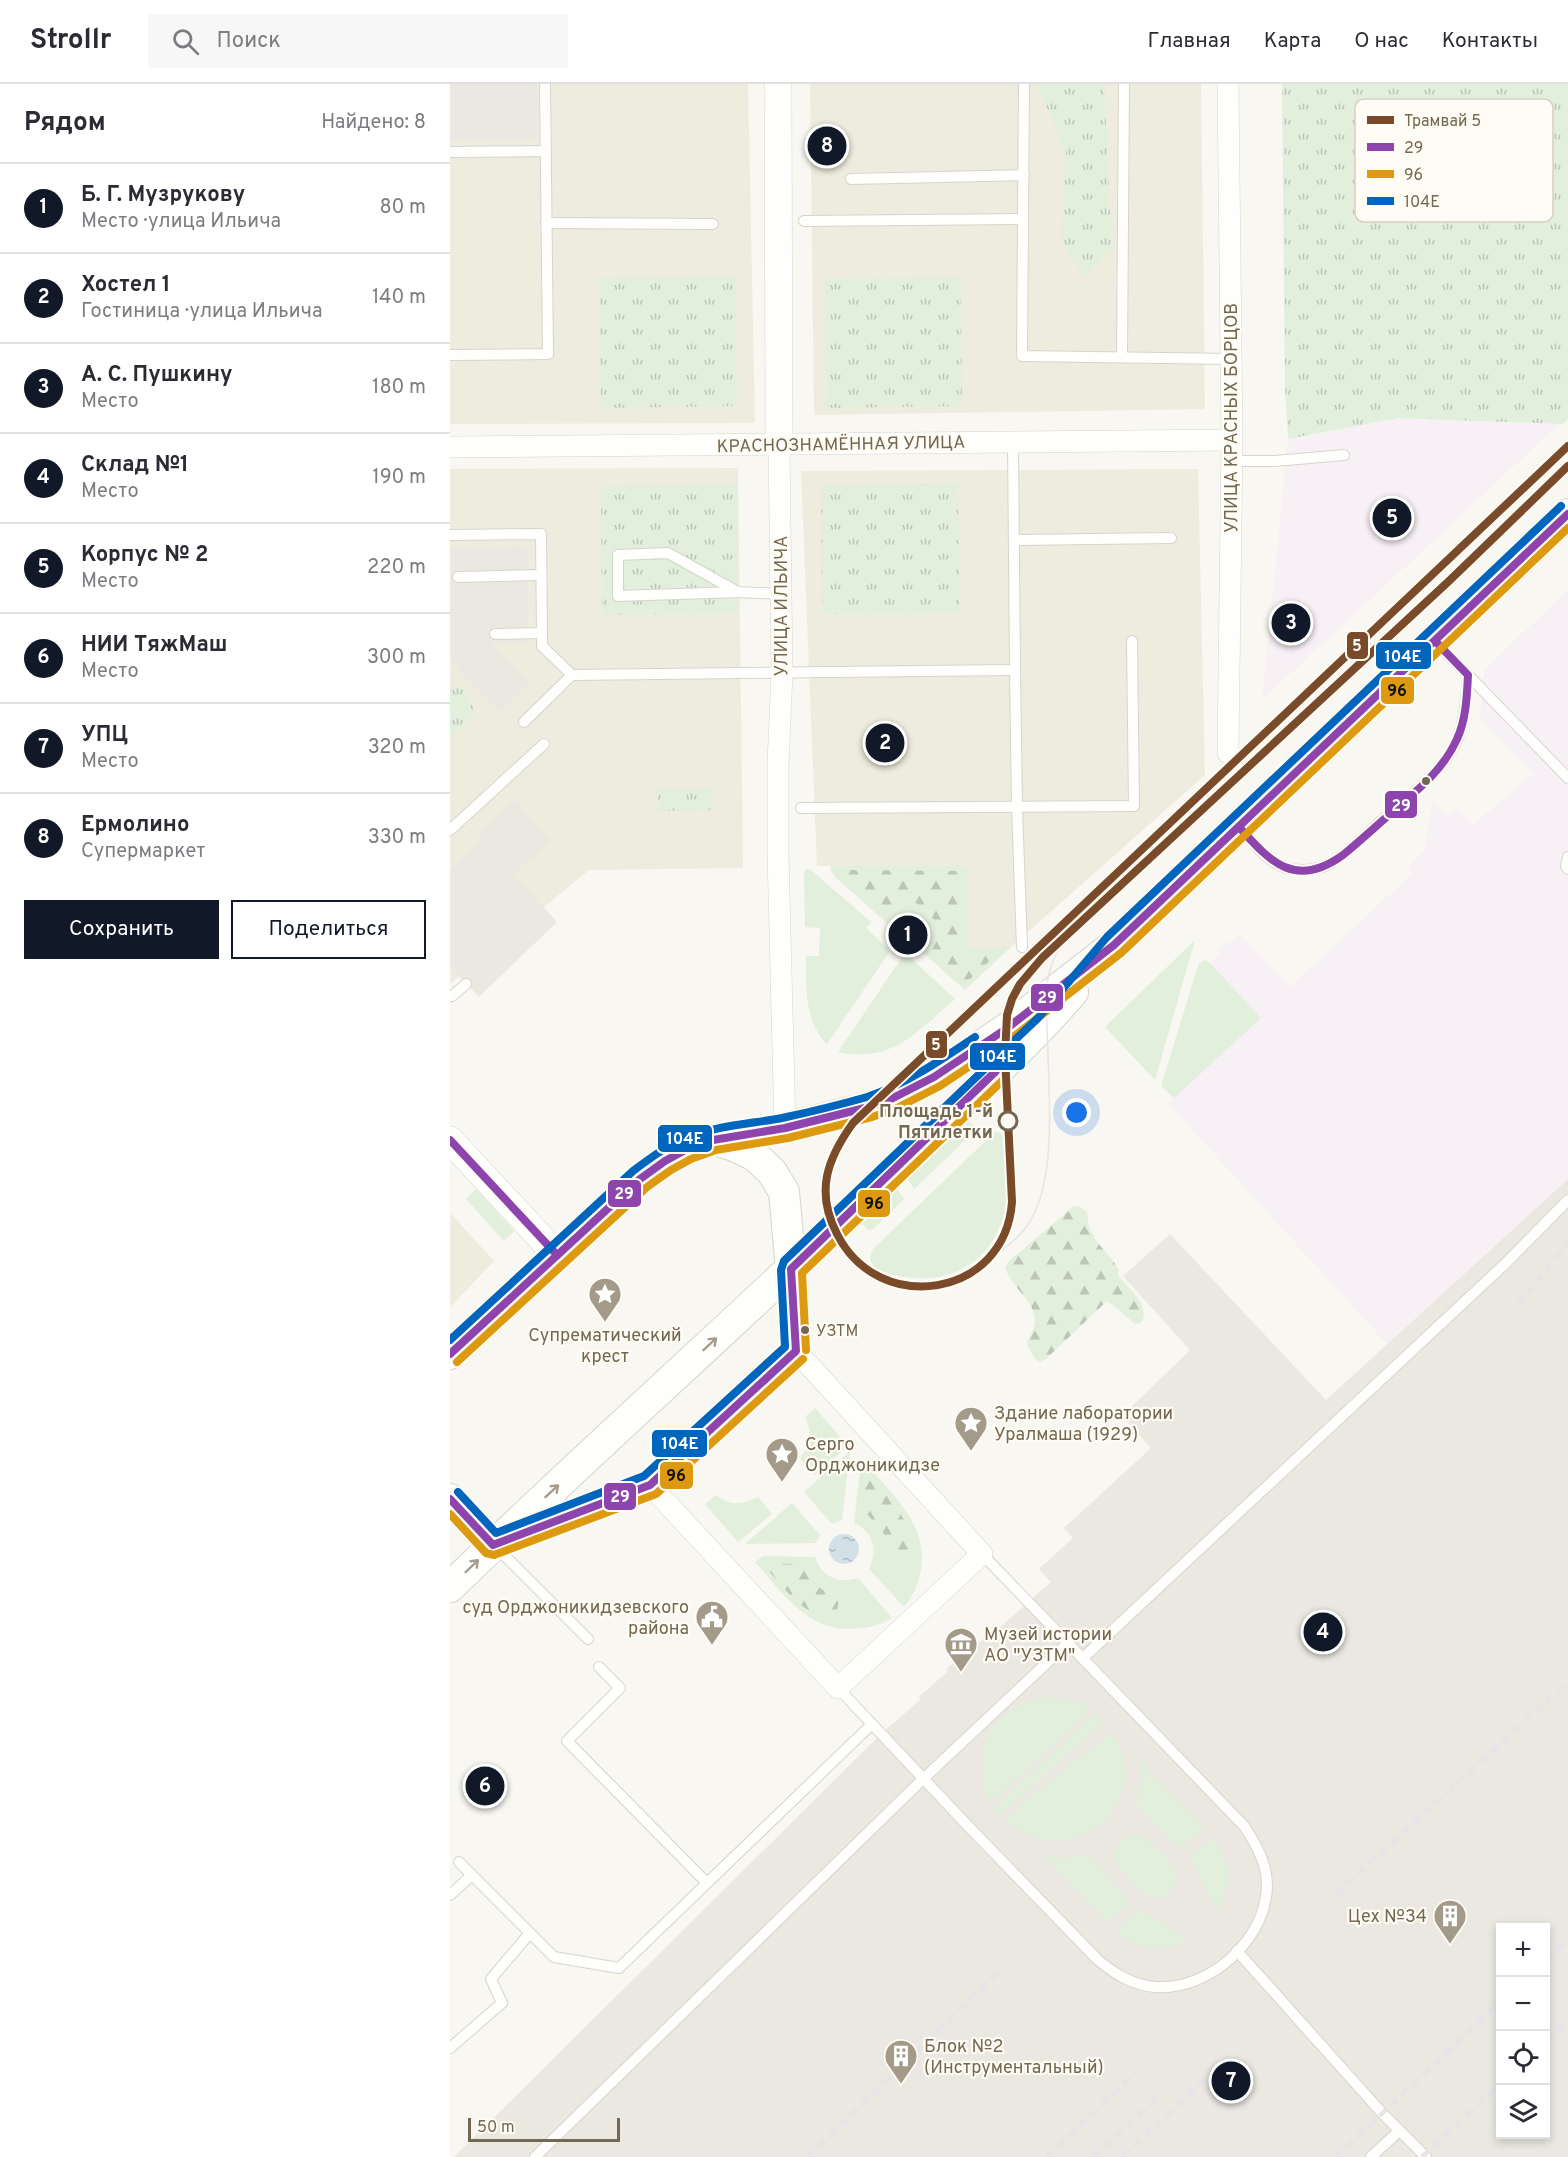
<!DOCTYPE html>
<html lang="ru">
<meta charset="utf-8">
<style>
body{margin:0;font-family:Overpass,sans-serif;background:#f7f7f7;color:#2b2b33}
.controls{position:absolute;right:18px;bottom:18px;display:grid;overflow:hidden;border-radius:0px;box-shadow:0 3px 9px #0003}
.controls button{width:54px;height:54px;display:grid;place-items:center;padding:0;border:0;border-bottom:2px solid #e1e1e2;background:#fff;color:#2b2b33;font:30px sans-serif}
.scale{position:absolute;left:18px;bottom:15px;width:152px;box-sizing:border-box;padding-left:6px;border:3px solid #756852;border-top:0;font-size:16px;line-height:21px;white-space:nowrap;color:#756852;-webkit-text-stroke:4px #fefcf4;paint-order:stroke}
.you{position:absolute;left:627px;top:1029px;width:21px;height:21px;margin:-15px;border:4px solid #fff;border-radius:50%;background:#1a73e8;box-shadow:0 0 0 9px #1a73e833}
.badge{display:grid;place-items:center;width:39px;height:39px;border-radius:50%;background:#111827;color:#fff;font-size:20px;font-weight:700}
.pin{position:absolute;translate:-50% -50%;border:3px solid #fff;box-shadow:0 2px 6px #0006}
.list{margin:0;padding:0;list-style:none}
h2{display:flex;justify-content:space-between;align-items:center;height:78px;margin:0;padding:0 24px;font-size:26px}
h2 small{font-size:20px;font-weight:400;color:#7c7c81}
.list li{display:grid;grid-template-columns:39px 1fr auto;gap:18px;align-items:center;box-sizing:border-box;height:90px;padding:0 24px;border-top:2px solid #e1e1e2}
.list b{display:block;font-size:22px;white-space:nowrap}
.list p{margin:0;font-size:20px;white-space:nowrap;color:#7c7c81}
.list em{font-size:20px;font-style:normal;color:#7c7c81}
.actions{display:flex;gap:12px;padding:18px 24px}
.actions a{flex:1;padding:14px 0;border:2px solid #111827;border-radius:0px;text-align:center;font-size:21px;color:#111827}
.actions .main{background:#111827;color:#fff}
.icon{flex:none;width:33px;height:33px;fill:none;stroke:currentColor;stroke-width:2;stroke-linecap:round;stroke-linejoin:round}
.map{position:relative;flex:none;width:1118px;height:2073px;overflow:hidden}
header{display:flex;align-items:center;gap:36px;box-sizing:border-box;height:84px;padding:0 30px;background:#fff;border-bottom:2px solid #e1e1e2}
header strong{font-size:28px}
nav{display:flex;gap:33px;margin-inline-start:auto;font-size:21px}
.search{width:420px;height:54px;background:#f7f7f7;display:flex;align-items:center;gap:15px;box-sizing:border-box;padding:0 21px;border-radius:0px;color:#7c7c81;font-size:22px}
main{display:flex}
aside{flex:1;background:#fff}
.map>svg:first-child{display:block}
</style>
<header>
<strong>Strollr</strong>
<div class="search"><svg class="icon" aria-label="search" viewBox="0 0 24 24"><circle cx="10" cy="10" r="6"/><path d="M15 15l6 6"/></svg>Поиск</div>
<nav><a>Главная</a><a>Карта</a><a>О нас</a><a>Контакты</a></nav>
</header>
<main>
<aside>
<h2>Рядом<small>Найдено: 8</small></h2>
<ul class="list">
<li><span class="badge">1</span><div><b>Б. Г. Музрукову</b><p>Место · улица Ильича</p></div><em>80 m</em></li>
<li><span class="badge">2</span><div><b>Хостел 1</b><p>Гостиница · улица Ильича</p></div><em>140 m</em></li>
<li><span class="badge">3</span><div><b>А. С. Пушкину</b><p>Место</p></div><em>180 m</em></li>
<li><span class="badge">4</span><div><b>Склад №1</b><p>Место</p></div><em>190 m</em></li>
<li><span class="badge">5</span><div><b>Корпус № 2</b><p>Место</p></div><em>220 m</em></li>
<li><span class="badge">6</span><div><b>НИИ ТяжМаш</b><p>Место</p></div><em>300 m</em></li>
<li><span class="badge">7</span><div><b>УПЦ</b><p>Место</p></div><em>320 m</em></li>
<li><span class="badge">8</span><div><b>Ермолино</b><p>Супермаркет</p></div><em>330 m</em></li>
</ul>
<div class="actions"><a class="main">Сохранить</a><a>Поделиться</a></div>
</aside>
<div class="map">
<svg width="1118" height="2073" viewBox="0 0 1118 2073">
<defs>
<pattern id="forest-firs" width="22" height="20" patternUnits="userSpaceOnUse" patternTransform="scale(1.5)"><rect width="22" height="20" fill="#e2efdd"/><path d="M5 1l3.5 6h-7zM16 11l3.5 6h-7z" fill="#bcc5b6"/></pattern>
<pattern id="park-tufts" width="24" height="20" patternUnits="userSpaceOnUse" patternTransform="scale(1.5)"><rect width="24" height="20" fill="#e2efdd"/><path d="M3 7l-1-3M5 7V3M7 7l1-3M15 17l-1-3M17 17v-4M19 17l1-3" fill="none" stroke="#bcc5b6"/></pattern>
<pattern id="water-ripples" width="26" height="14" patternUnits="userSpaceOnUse" patternTransform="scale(1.5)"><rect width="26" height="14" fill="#d4e0e7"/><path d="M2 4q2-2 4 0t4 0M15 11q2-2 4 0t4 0" fill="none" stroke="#b1b9be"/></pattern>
</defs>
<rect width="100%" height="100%" fill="#f8f7f1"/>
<g fill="#eeecde">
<path d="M0 0H298L305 339 0 340Z"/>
<path d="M360 0H751L755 325 364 331Z"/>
<path d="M288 384 293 784 139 786 0 900V385Z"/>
<path d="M748 385 755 691 561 863H518V782H367L351 387Z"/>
<path d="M0 1129 44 1177 0 1223Z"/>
</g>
<g fill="#eae8e1" fill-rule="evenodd">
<path d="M0 0H87L88 55 0 57Z"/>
<path d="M77 462 78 558H40L80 598 50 628 0 577V463Z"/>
<path d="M65 716 100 757 63 790 107 838 29 913 0 883V786L32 756 27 749Z"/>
<path d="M1118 1095V2073H4L431 1650 470 1616 469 1613 498 1587 496 1585 537 1552 539 1553 601 1498 589 1485 623 1454 614 1444 701 1364 672 1332 740 1266 673 1192 720 1150 876 1316ZM1050 1844H1096V2050H1050Z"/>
</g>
<g fill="#f7f0f5">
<path d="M841 324 1109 340 812 616Z"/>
<path d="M1118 506V1095L937 1260 718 1019 811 934 760 879 770 869 768 865 778 856 781 859 790 850 840 903 963 789 958 782 974 767 983 717 998 733 1008 724 1023 741 1083 690 1030 634 1034 586Z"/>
</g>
<g fill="#e2efdd">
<path d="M381 782H518V863H561L515 906 462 859 471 849 458 837 447 848 386 794 381 787Z"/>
<path d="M356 785 361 786 421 838 416 844 440 867 377 960C354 937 356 902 356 872H369L370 844 355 843 354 790Z"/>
<path d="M745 856 705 996 655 943Z"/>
<path d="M455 869 505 915C468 947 442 980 388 968Z"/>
<path d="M755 876 760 879 811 934 724 1014 711 1002 749 879Z"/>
<path d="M517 1035 527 1045 464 1105 457 1094Z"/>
<path d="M545 1048H550C560 1059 557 1083 557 1097 560 1164 511 1207 444 1191 437 1189 424 1186 421 1178 419 1173 421 1169 423 1165Z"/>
<path d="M26 1105 64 1147 54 1157 16 1115Z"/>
<path d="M447 1105 454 1115 423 1145 419 1146 413 1141V1137Z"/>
<path d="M365 1324 398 1362 365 1391 350 1375C359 1361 363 1348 355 1333Z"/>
<path d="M400 1367 392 1436 382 1440 354 1408Z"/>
<path d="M416 1380C443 1411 478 1441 471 1485 468 1500 464 1511 454 1523L419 1485C428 1466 424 1448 404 1439L410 1387Z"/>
<path d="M266 1411C280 1423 293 1420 308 1413L322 1430 288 1458 255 1420Z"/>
<path d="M342 1419 370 1451 366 1459 295 1460Z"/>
<path d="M313 1472 365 1473C371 1493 389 1500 408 1494L442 1534C429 1542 417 1544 402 1545 357 1547 332 1508 305 1478Z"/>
<path d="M600 1613 629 1619 642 1626 540 1719C516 1666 543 1620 600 1613Z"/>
<path d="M645 1630 653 1638 550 1732 544 1724Z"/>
<path d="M662 1649C709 1720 620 1793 555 1736L593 1702Z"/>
<path d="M690 1677 754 1745 730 1764 686 1720 691 1697Z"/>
<path d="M682 1752C702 1752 738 1786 721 1806 708 1822 692 1809 682 1798 667 1783 652 1762 682 1752Z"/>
<path d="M764 1754C781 1780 783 1798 767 1826L740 1774Z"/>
<path d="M637 1770 679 1817 658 1839 593 1772C608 1775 622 1774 637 1770Z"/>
<path d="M688 1825 738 1855C710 1871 692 1867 667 1848Z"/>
</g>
<g fill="url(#forest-firs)">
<path d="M391 786 507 787 511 789 513 864 516 868H549L520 895 515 897 484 871 482 866 488 854 489 842 475 825 460 815 443 819 437 825 426 826 393 797 388 788Z"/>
<path d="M628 1122C641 1129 636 1131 639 1142 644 1159 661 1171 669 1186L668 1191C678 1204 702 1222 691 1239L685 1240 662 1220 656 1218 597 1274 590 1278 585 1275 577 1260C579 1252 585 1245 585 1237 585 1216 560 1203 555 1183L558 1178 623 1123Z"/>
<path d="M417 1388C431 1406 475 1448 457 1470L444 1471 440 1466 433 1448 415 1428 413 1422Z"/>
<path d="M312 1479 345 1480 351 1483 368 1503 385 1513 389 1517 386 1530C362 1545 327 1495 312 1479Z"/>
</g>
<g fill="url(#park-tufts)">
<path d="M587 0H654L662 165 633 193 611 156 616 68Z"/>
<path d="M832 0H1118V335L1113 340 947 334 838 355 835 304Z"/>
<path d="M286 192 287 322 151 324 149 194Z"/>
<path d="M511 193 512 322 376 324 375 195Z"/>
<path d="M287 400 288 529 152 531 151 402Z"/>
<path d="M508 400 509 529 372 530 371 401Z"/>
<path d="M12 601 26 630 0 654V606Z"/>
<path d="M208 705H262V726L208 727Z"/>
</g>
<circle fill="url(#water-ripples)" cx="394" cy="1465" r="15"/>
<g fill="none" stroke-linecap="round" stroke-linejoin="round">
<g stroke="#d7d4cd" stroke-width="12">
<g id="service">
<path d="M574 0 572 272 781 275"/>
<path d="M0 68 96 67"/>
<path d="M401 95 574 91"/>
<path d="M354 137 573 135"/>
<path d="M96 139 263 140"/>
<path d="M0 271 98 270 95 0"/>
<path d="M672 273 674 0"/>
<path d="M782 377H825L894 371"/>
<path d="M0 451 91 450 92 549 45 550"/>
<path d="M564 456 721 454"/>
<path d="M8 493 91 491"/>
<path d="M288 508 168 512V471L218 469 288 508 331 510"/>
<path d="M565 586 567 723 572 863"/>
<path d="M122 591 565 586 563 358"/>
<path d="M1018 591 1118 694"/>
<path d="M74 638 122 591 92 562V549"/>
<path d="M351 724 684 722 682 557"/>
<path d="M789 743C804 759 819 781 841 785 855 787 869 786 881 779 899 768 915 752 930 738 956 714 994 688 1008 654 1015 635 1017 611 1018 591L986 559"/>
<path d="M0 746 94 660"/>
<path d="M1118 773 1116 782 1118 785"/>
<path d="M2 912 16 900"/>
<path d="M45 1462 138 1555"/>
<path d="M633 1574 1056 1179 1118 1116"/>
<path d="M149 1583 170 1604 117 1657 257 1799"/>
<path d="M388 1604 519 1743 648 1876C665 1890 682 1901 705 1903 760 1907 816 1855 817 1802 817 1779 806 1760 794 1742L532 1470"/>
<path d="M9 1778 104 1873 169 1884 422 1640"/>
<path d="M0 1811 22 1791"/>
<path d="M787 1867 932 2029 976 2073"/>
<path d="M0 1964 52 1919 41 1895 80 1849"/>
<path d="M85 2073 473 1695 618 1559"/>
<path d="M921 2073 949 2047"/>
</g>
</g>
<g stroke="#d7d4cd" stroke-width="22">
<g id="minor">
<path d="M778 0 782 356 778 669"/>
<path d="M329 361 332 588 328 681V770L335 1044"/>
<path d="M0 363 782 356"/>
<path d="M200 1401 388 1604 532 1470 346 1267 341 1185"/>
<path d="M55 1457 200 1401 346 1267"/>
</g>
</g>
<g stroke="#d7d4cd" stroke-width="28">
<g id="tertiary">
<path d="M328 0 329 361"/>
<path d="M0 1056 107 1171"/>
</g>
</g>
<g stroke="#d7d4cd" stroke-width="32">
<g id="secondary">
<path d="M264 1056 284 1062 305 1072 322 1088 334 1108 341 1185"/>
<path d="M0 1270 190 1095 215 1077 237 1065 263 1056 335 1044 419 1023 441 1015 484 993 556 945 664 861 1118 430"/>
<path d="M0 1415 43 1461"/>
<path d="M0 1503C154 1354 316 1212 469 1062 521 1011 576 963 623 908"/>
</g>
</g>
<use href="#service" stroke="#fefefd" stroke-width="10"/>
<use href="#minor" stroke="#fefefd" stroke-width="21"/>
<use href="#tertiary" stroke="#fefefd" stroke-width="27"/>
<use href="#secondary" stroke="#fefefd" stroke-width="30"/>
<path stroke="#e7e4e7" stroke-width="1.5" d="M532 1182C548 1169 568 1156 579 1139 614 1086 593 964 597 900 600 878 609 862 623 845"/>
<g stroke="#e7e4e7" stroke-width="4.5" stroke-dasharray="9 6" stroke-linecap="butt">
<path d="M1068 1221 1118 1159"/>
<path d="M886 1810 1118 1598"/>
<path d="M1096 1876 1118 1855"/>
<path d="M1096 1958 1118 1936"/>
<path d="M358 2073 549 1887"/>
<path d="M597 2073 685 1989"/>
<path d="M644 2073 708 2013"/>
<path d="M672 2073 767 1984"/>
<path d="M886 2073 1050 1918"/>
<path d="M972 2073 1050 2000"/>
</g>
<g stroke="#fefcf4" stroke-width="12">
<g id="bus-1">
<path d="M789 743C821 779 846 805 893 771 909 758 924 744 939 731 964 709 993 687 1007 655 1016 636 1017 612 1018 591L985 557"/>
<path d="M0 1056 107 1171"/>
<path d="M0 1270 190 1095 215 1077 237 1065 263 1056 335 1044 419 1023 441 1015 484 993 556 945 664 861 1118 430"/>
<path d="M0 1415 43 1461 200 1401 346 1267 341 1185 546 987"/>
</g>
</g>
<g stroke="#fefcf4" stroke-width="12">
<g id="bus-2">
<path d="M356 1266 352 1189 552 997"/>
<path d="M7 1278 197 1103 221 1086 241 1075 266 1066 338 1054 422 1033 445 1025 490 1002 562 954 671 869 1118 444"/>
<path d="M0 1430 36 1469 44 1471 206 1410 353 1275"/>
</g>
</g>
<g stroke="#fefcf4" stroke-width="12">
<g id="bus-3">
<path d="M0 1256 183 1087C199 1075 215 1063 233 1055 264 1042 299 1040 332 1034 360 1028 389 1021 417 1013 456 1000 491 976 525 953"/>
<path d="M8 1408 46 1449 194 1392 335 1263 331 1186 334 1177 588 934 657 853 1111 422"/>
</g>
</g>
<use href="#bus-1" stroke="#8e44ad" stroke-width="8"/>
<use href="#bus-2" stroke="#dd9a10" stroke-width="8"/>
<use href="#bus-3" stroke="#0065bd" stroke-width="8"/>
<g stroke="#fefcf4" stroke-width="12">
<path id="tram-1" d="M1118 362 403 1039C377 1075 365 1108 387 1150 429 1233 555 1214 562 1118L555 972 557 931 562 915 570 900 592 874 999 497 1118 382"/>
</g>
<use href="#tram-1" stroke="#7a4b2a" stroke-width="8"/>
</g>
<defs><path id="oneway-shaft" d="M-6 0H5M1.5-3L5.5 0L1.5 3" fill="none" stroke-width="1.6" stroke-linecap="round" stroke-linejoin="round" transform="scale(1.5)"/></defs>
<g stroke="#a59c8e">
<use href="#oneway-shaft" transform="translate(260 1260) rotate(-43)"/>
<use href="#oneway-shaft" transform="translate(102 1407) rotate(-43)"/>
<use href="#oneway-shaft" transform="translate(22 1482) rotate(-44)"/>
</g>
<defs>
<g id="sight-pin" transform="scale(1.725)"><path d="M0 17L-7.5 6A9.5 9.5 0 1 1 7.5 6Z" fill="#a39a8a" stroke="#fefcf4"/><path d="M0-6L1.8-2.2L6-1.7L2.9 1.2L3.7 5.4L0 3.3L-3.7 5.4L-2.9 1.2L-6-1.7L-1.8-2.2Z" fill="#fff"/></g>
<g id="civic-pin" transform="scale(1.725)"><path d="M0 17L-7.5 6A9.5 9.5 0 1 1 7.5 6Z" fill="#a39a8a" stroke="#fefcf4"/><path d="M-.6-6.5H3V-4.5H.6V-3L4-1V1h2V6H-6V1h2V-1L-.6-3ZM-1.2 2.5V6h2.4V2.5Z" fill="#fff"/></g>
<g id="museum-pin" transform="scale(1.725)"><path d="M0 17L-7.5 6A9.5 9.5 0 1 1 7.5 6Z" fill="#a39a8a" stroke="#fefcf4"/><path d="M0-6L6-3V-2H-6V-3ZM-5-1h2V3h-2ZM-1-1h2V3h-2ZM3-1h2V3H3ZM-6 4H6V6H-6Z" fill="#fff"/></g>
<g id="building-pin" transform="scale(1.725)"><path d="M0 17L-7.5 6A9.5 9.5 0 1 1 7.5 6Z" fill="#a39a8a" stroke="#fefcf4"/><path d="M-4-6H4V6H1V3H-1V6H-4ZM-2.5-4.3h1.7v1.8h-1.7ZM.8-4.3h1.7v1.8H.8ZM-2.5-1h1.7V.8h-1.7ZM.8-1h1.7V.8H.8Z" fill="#fff"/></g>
</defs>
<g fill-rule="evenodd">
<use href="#sight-pin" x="155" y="1210"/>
<use href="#sight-pin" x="521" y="1339"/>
<use href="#sight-pin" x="332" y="1370"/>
<use href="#civic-pin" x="262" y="1533"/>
<use href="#museum-pin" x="511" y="1560"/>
<use href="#building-pin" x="1000" y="1832"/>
<use href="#building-pin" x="451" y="1972"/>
</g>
<g fill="#756852" stroke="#fefcf4" stroke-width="2">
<circle cx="976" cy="697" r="5"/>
<circle cx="355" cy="1246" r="5"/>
</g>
<circle fill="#fefcf4" stroke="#756852" stroke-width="3" cx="558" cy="1037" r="9"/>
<g text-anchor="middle" stroke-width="4.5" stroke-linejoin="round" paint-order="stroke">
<g font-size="16" fill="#756852" stroke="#fefcf4" text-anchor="start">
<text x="366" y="1252">УЗТМ</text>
</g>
<g font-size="18" fill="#756852" stroke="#fefcf4">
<text transform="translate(781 334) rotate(-90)" y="6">УЛИЦА КРАСНЫХ БОРЦОВ</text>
<text transform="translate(391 360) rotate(-1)" y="6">КРАСНОЗНАМЁННАЯ УЛИЦА</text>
<text transform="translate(331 522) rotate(-90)" y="6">УЛИЦА ИЛЬИЧА</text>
</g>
<g font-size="18" font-weight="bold" fill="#756852" stroke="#fefcf4" text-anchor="end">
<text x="543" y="1033">Площадь 1-й<tspan x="543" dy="21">Пятилетки</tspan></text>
</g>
<g font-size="18" fill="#756852" stroke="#fefcf4" text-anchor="start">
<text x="155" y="1257" text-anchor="middle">Супрематический<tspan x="155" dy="21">крест</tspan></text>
<text x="544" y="1335">Здание лаборатории<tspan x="544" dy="21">Уралмаша (1929)</tspan></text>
<text x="355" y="1366">Серго<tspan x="355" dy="21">Орджоникидзе</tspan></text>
<text x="239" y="1529" text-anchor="end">суд Орджоникидзевского<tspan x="239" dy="21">района</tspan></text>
<text x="534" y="1556">Музей истории<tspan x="534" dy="21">АО "УЗТМ"</tspan></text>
<text x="977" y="1838" text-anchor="end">Цех №34</text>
<text x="474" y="1968">Блок №2<tspan x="474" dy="21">(Инструментальный)</tspan></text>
</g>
</g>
<rect x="905" y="15" width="198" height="123" rx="9" fill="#fefcf4" stroke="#d5d0c3" stroke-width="1.5"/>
<rect x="917" y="32" width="27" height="8" fill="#7a4b2a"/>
<rect x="917" y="59" width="27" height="8" fill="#8e44ad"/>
<rect x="917" y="86" width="27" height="8" fill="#dd9a10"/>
<rect x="917" y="113" width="27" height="8" fill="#0065bd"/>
<g font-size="16" fill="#756852">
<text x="954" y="42">Трамвай 5</text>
<text x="954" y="69">29</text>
<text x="954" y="96">96</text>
<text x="954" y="123">104Е</text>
</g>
<g stroke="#fefcf4" stroke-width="2">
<rect x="896" y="547" width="23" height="29" rx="6" fill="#7a4b2a"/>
<rect x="925" y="557" width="57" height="29" rx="6" fill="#0065bd"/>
<rect x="930" y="592" width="35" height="29" rx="6" fill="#dd9a10"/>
<rect x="934" y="706" width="34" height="29" rx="6" fill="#8e44ad"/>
<rect x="580" y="899" width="34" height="29" rx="6" fill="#8e44ad"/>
<rect x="475" y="946" width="23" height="29" rx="6" fill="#7a4b2a"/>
<rect x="519" y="958" width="57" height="29" rx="6" fill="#0065bd"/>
<rect x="207" y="1040" width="56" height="29" rx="6" fill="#0065bd"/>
<rect x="157" y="1095" width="35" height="29" rx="6" fill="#8e44ad"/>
<rect x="407" y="1105" width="34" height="29" rx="6" fill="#dd9a10"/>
<rect x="201" y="1345" width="57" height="29" rx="6" fill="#0065bd"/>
<rect x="209" y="1377" width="35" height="29" rx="6" fill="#dd9a10"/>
<rect x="153" y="1398" width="34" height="29" rx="6" fill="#8e44ad"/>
</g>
<g font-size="16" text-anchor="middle" font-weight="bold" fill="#fff">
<text x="907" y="567">5</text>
<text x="953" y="578">104Е</text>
<text x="951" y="727">29</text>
<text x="597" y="919">29</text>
<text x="486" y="966">5</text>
<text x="548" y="978">104Е</text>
<text x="235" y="1060">104Е</text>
<text x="174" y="1115">29</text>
<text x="230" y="1365">104Е</text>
<text x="170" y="1418">29</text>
</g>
<g font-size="16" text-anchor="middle" font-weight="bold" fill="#111">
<text x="947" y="612">96</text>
<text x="424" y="1125">96</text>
<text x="226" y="1397">96</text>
</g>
</svg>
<div class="controls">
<button>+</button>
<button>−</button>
<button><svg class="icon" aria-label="locate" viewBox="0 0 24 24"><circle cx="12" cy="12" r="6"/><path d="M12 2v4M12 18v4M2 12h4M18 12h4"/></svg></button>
<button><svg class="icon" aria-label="layers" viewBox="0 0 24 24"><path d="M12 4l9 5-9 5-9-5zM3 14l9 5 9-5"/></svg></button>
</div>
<div class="scale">50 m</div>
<div class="you"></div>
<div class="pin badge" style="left:458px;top:851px">1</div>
<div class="pin badge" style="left:435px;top:659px">2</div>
<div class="pin badge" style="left:841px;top:539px">3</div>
<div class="pin badge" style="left:873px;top:1548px">4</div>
<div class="pin badge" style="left:942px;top:434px">5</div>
<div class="pin badge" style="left:35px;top:1702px">6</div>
<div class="pin badge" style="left:781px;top:1997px">7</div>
<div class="pin badge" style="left:377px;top:62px">8</div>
</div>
</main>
